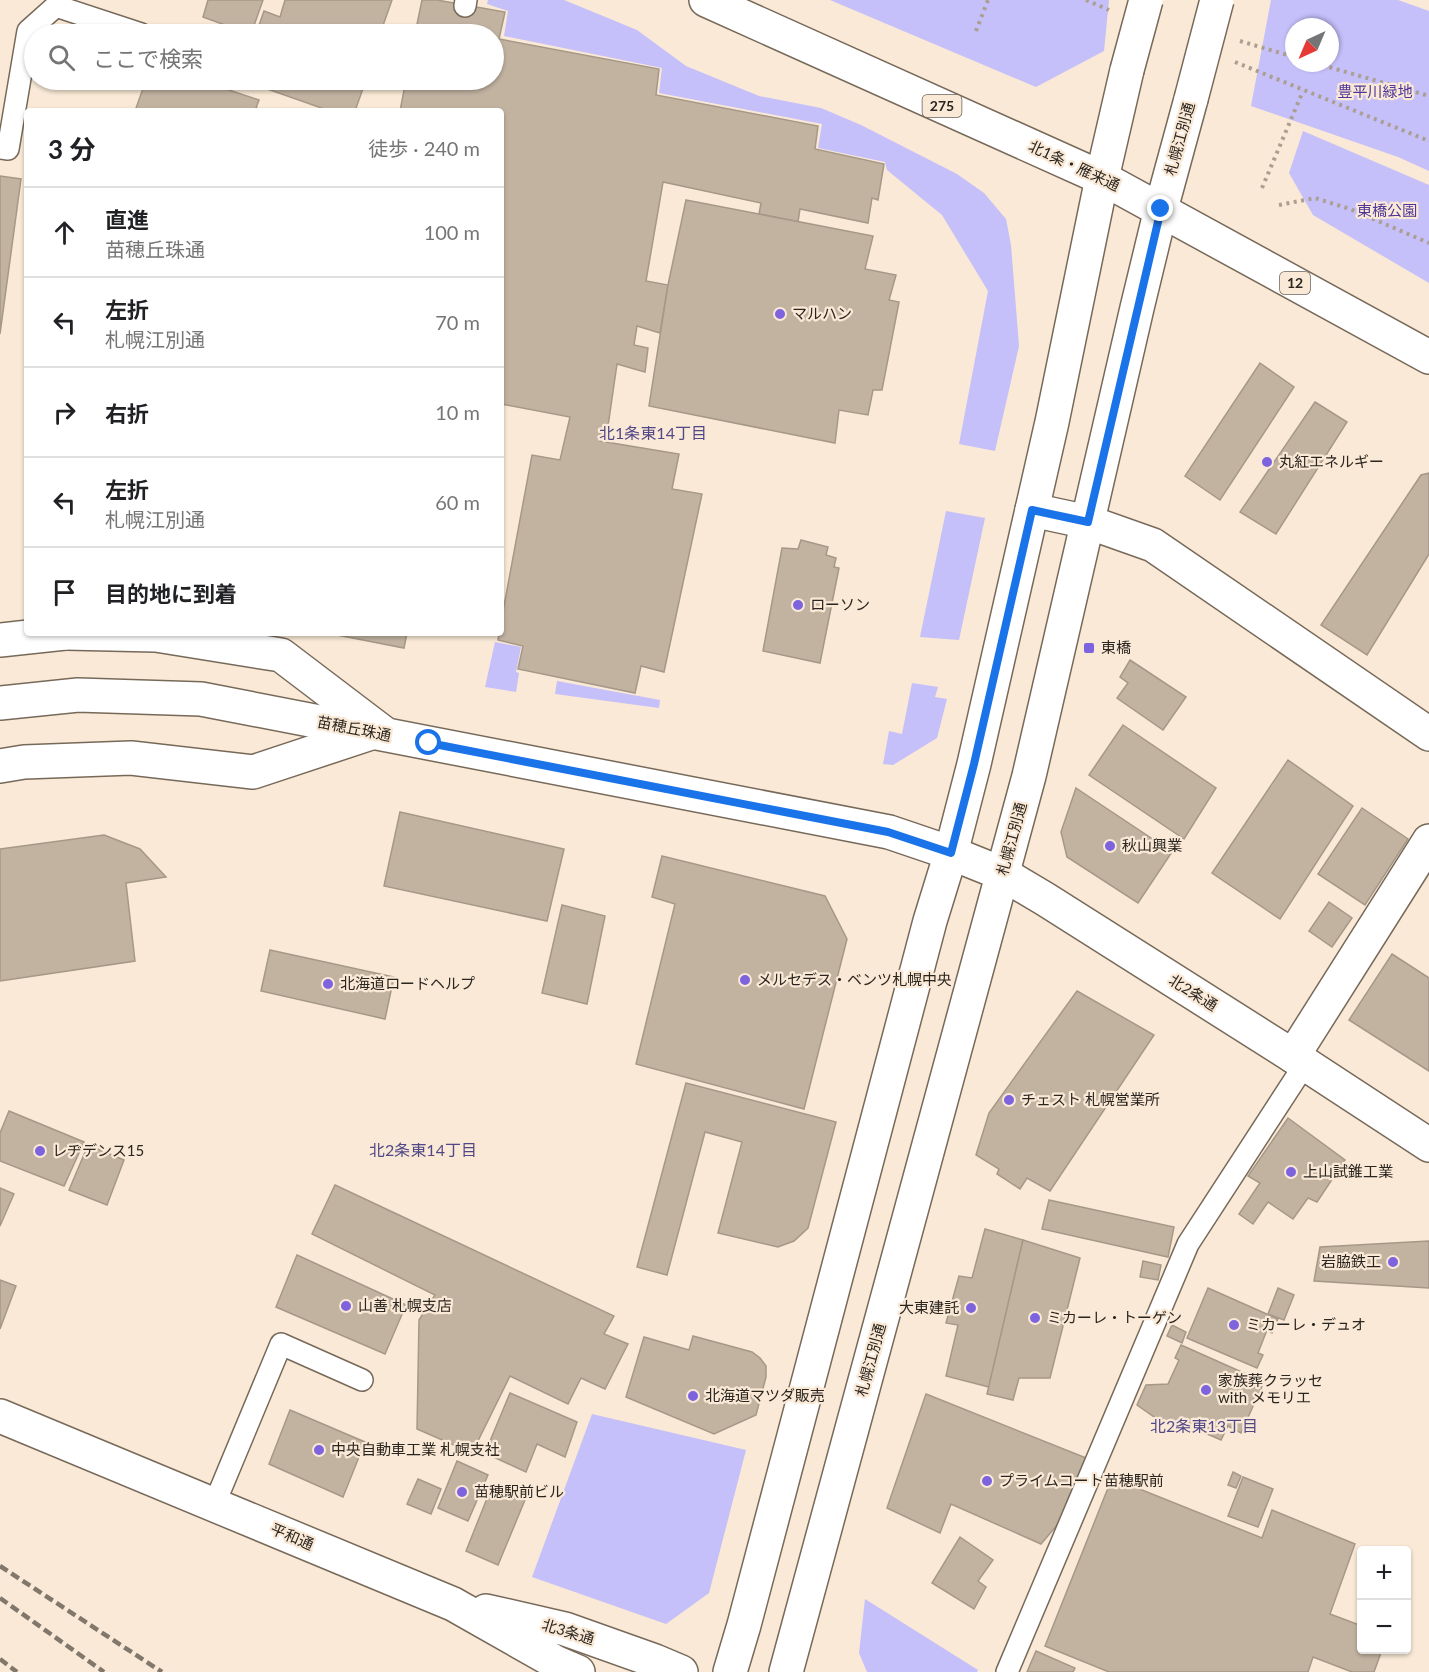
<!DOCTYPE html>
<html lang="ja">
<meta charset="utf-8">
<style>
body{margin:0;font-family:Lato,"Noto Sans JP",sans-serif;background:#f6f6f6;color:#202124}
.controls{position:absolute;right:18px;bottom:18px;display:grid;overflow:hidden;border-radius:6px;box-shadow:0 2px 4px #0004}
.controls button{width:54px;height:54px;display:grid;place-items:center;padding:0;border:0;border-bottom:2px solid #e0e0e0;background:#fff;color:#202124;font:30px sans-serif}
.compass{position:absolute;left:1285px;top:18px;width:54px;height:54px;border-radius:50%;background:#fff;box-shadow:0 2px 4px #0004;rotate:224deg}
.stop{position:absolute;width:18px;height:18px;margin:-14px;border:4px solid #1a73e8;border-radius:50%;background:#fff}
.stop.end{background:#1a73e8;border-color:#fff;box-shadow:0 2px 6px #0008}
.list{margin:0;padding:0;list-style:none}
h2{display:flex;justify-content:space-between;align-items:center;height:78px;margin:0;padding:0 24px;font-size:26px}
h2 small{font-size:20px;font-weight:400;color:#757577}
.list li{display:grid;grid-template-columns:39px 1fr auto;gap:18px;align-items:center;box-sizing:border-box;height:90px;padding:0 24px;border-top:2px solid #e0e0e0}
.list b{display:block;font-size:22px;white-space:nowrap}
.list p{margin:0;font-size:20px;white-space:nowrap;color:#757577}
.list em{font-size:20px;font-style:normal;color:#757577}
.icon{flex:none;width:33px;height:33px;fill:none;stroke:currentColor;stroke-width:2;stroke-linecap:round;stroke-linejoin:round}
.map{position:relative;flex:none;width:1429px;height:1672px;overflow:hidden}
.search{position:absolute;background:#fff;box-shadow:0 2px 4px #0004;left:24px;top:24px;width:480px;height:66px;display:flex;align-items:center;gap:15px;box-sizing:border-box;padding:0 21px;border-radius:33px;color:#757577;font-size:22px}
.panel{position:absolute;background:#fff;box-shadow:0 2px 4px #0004;left:24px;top:108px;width:480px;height:528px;border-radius:6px}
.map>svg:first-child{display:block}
</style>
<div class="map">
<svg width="1429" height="1672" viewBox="0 0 1429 1672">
<rect width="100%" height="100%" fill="#f9e9d6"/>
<g fill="#c5bffa" fill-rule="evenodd">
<path d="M488 0H564L637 30 686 66 759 96 821 108 861 125 957 174 984 193 1006 219 1011 245 1019 346 995 451 959 444 988 291 942 215 887 170 885 162 818 148 822 124 659 93 662 68 504 36 508 11 487 4Z"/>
<path d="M830 0H1109L1104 51 1036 87Z"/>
<path d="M1271 0H1398L1429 11V171L1398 157 1251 106ZM1294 27H1330V63H1294Z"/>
<path d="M1303 131 1429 185V283L1313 215 1289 173Z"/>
<path d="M946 511 985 518 959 640 920 637Z"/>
<path d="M495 642 521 647 516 672 519 673 516 692 485 687Z"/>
<path d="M557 681 660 700 659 708 555 694Z"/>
<path d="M912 683 938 687 935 697 947 699 937 738 893 765 883 764 889 731 902 734Z"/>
<path d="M592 1414 746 1450 709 1593 666 1624 532 1577Z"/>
<path d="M865 1599 978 1670 977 1672H867L859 1653Z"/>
</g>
<g fill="#c2b3a1" stroke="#a69887" stroke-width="1.5">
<path d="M208 0H263L251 34 234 33 236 29 203 17Z"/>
<path d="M285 0H392L380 34H256L264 11 280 17Z"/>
<path d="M422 0H437L505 12 499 39 659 69 656 95 818 126 815 149 884 164 878 200 872 198 868 223 800 209 798 222 759 214 761 203 663 182 646 281 668 285 660 333 637 326 634 345 648 348 645 372 617 364 607 433H600V441L679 454 672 489 702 494 664 672 641 666 635 693 518 669 523 646 498 640 499 633H501V622L532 455 560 460 570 417 501 404V111H400L406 80H494V34H415Z"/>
<path d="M146 80H199L259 100 256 108 266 111H135Z"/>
<path d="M258 80H366L355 111H330L256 85Z"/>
<path d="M0 176 21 179 0 334Z"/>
<path d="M686 200 873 236 865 269 896 275 889 300 899 302 882 390H873L868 415 839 410 835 443 649 406 668 285Z"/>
<path d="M1260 363 1294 387 1220 500 1185 476Z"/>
<path d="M1315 402 1347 422 1276 534 1240 512Z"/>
<path d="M1429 473V554L1367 655 1321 625 1421 475Z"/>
<path d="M801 540 828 547 826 555 836 558 834 567 839 568 820 663 763 651 782 548 798 549Z"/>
<path d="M327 633H407L404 648Z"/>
<path d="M1130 660 1186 697 1163 730 1117 698 1128 683 1120 677Z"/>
<path d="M1123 725 1216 788 1184 839 1089 775Z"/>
<path d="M1288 760 1353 806 1280 919 1212 873Z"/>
<path d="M1076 788 1172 852 1138 903 1067 857 1061 832Z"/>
<path d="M1362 808 1408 839 1365 905 1318 874Z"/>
<path d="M400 812 564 849 547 921 384 886Z"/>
<path d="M104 835 140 849 166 877 126 883 135 961 0 981V849Z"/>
<path d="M662 856 825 896 847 939 804 1109 636 1064 675 904 652 897Z"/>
<path d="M1329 902 1352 918 1332 947 1309 931Z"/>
<path d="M562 905 605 916 587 1004 542 993Z"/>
<path d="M270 950 394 977 385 1019 261 991Z"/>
<path d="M1392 954 1429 978V1071L1349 1020Z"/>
<path d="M1077 991 1154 1035 1050 1191 1027 1178 1020 1189 997 1174 999 1169 976 1155 989 1113Z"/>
<path d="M686 1083 836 1122 808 1228 794 1241 778 1247 718 1233 742 1142 705 1132 667 1275 637 1267Z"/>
<path d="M9 1111 84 1142 64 1186 0 1161V1133Z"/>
<path d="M1288 1118 1345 1160 1317 1202 1308 1198 1293 1219 1268 1202 1253 1224 1239 1214 1260 1183 1248 1176Z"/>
<path d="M88 1145 124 1160 107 1205 69 1190Z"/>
<path d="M335 1185 614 1316 604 1334 628 1344 605 1389 581 1378 568 1404 510 1376 472 1453 417 1429 419 1320 435 1295 312 1234Z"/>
<path d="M0 1188 14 1194 0 1226Z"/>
<path d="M1049 1200 1174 1227 1168 1257 1042 1229Z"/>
<path d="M985 1229 1023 1240 989 1387 946 1376 958 1325 946 1323 959 1276 972 1278Z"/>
<path d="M1023 1240 1080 1258 1050 1378H1019L1013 1400 987 1394Z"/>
<path d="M1429 1241V1288L1314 1281 1320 1247Z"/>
<path d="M297 1255 406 1305 385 1354 276 1307Z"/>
<path d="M1143 1261 1161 1265 1158 1280 1140 1277Z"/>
<path d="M0 1280 16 1286 0 1329Z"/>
<path d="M1208 1288 1278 1319 1272 1333 1267 1330 1258 1353 1263 1355 1257 1368 1187 1338Z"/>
<path d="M1278 1288 1294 1295 1284 1320 1268 1314Z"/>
<path d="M1172 1325 1186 1332 1182 1343 1167 1336Z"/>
<path d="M693 1336 752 1352 760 1358 766 1366V1377L756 1415 714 1434 626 1397 644 1337 689 1350Z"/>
<path d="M1181 1345 1264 1382 1241 1433 1228 1426 1221 1440 1182 1423 1179 1430 1160 1421 1137 1405 1146 1385 1168 1384 1179 1360 1175 1358Z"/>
<path d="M510 1393 577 1422 565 1457 537 1444 526 1472 485 1453Z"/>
<path d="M926 1394 1086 1458 1063 1518 1041 1544 951 1504 940 1533 887 1508Z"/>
<path d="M290 1410 365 1442 343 1497 269 1464Z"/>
<path d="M457 1461 488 1475 468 1521 438 1508Z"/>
<path d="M1233 1472 1241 1476 1236 1488 1228 1485Z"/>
<path d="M1243 1477 1273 1489 1258 1527 1228 1516Z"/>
<path d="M1112 1478 1262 1538 1272 1510 1355 1544 1330 1614 1362 1626V1650H1382L1374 1672H1352L1313 1657 1308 1672H1109L1045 1646Z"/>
<path d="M418 1479 441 1489 431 1514 407 1504Z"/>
<path d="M492 1486 525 1500 498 1565 466 1551Z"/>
<path d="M960 1537 993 1560 978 1581 986 1587 974 1609 932 1583Z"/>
<path d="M1036 1651 1075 1668 1073 1672H1027Z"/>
</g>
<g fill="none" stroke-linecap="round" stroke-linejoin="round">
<g stroke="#776959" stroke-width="24">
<g id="service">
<path d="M465 6 466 0"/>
<path d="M0 148 8 149 28 31 56 6 141 34"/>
<path d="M214 1505 281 1344 362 1380"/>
<path d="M1007 1672 1188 1244 1305 1064"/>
</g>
</g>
<g stroke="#776959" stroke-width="36">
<g id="minor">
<path d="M1032 510 1088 522 1153 545 1429 734"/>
<path d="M66 633 156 635 281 655 385 734"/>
<path d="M0 640 65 633"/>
<path d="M0 766 24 762 131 758 253 772 374 732"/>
<path d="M1293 1056 1429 841"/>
</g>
</g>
<g stroke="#776959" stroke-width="36">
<g id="tertiary">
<path d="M0 703 78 695 201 699 889 832 951 853 1003 874 1045 899 1293 1056 1429 1145"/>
<path d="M0 1416 453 1604 557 1663 578 1672"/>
<path d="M486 1611 565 1629 655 1661 681 1672"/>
<path d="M730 1672 744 1625 930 921 951 853 974 764 1052 422 1102 178"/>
<path d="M786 1672 1029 776 1137 308 1161 209"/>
</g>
</g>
<g stroke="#776959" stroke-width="36">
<g id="trunk">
<path d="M706 0 1102 178 1429 357"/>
<path d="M1102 178 1127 70"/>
<path d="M1161 209 1191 99"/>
</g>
</g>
<g stroke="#ab9f91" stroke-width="4" stroke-dasharray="3 4.5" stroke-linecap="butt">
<path d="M1086 0 1109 10"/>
<path d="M976 31 988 0"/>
<path d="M1240 41 1294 57"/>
<path d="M1235 62 1429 141"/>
<path d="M1315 63 1429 96"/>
<path d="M1262 188 1303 91"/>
<path d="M1279 205 1315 198 1350 209 1429 243"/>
</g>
<use href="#service" stroke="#fff" stroke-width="21"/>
<use href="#minor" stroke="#fff" stroke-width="33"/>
<use href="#tertiary" stroke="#fff" stroke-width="33"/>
<use href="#trunk" stroke="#fff" stroke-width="33"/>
<g stroke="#81776b" stroke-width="4.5" stroke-dasharray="9 4.5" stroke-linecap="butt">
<path d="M0 1566 162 1672"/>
<path d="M0 1598 104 1672"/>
<path d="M0 1659 17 1672"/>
</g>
<g stroke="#776959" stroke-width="36" stroke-linecap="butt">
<g id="trunk-bridge">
<path d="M1127 70 1146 0"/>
<path d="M1191 99 1217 0"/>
</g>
</g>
<use href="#trunk-bridge" stroke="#fff" stroke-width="33"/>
</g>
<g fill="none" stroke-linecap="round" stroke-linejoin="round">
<path stroke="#1a73e8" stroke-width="8" d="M429 743 888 832 951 853 974 764 1032 510 1088 522 1161 209"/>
</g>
<g fill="#7d63de" stroke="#f9e9d6" stroke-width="2">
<circle cx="780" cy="314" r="6"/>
<circle cx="1267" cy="462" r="6"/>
<circle cx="798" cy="605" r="6"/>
<rect x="1083" y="642" width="12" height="12" rx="3"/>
<circle cx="1110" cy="846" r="6"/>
<circle cx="745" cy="980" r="6"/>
<circle cx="328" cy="984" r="6"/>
<circle cx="1009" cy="1100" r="6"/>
<circle cx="40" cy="1151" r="6"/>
<circle cx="1291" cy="1172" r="6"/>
<circle cx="1393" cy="1262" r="6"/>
<circle cx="346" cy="1306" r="6"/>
<circle cx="971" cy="1308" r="6"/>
<circle cx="1035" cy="1318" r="6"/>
<circle cx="1234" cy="1325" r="6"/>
<circle cx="1206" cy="1390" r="6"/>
<circle cx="693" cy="1396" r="6"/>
<circle cx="319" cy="1450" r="6"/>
<circle cx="987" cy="1481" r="6"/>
<circle cx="462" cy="1492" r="6"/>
</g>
<g text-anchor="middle" stroke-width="4.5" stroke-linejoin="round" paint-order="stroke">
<g fill="#f9e9d6" stroke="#696056" stroke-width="1.5">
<rect x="922.5" y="95" width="39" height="22" rx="4.5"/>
<rect x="1280" y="272" width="30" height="22" rx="4.5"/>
</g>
<g font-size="14" font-weight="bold" fill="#2b251f">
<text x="942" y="111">275</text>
<text x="1295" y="288">12</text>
</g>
<g font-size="15" fill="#4e3798" stroke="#f9e9d6">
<text x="1375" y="97">豊平川緑地</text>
<text x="1387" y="216">東橋公園</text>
</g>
<g font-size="15" fill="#2b251f" stroke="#f9e9d6">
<text transform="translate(1180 139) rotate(-75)" y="5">札幌江別通</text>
<text transform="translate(1074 166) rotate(25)" y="5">北1条・雁来通</text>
<text transform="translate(354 729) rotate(11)" y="5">苗穂丘珠通</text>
<text transform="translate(1012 839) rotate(-75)" y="5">札幌江別通</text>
<text transform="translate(1193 993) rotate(32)" y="5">北2条通</text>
<text transform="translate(871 1360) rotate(-75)" y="5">札幌江別通</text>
<text transform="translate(292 1537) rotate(23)" y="5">平和通</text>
<text transform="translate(568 1632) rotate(17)" y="5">北3条通</text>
</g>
<g font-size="15" fill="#2b251f" stroke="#f9e9d6" text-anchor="start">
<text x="792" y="319">マルハン</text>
<text x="1279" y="467">丸紅エネルギー</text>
<text x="810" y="610">ローソン</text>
<text x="1101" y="653">東橋</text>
<text x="1122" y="851">秋山興業</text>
<text x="757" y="985">メルセデス・ベンツ札幌中央</text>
<text x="340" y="989">北海道ロードヘルプ</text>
<text x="1021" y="1105">チェスト 札幌営業所</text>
<text x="52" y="1156">レヂデンス15</text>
<text x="1303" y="1177">上山試錐工業</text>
<text x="1381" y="1267" text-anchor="end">岩脇鉄工</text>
<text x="358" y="1311">山善 札幌支店</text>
<text x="959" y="1313" text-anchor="end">大東建託</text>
<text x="1047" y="1323">ミカーレ・トーゲン</text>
<text x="1246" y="1330">ミカーレ・デュオ</text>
<text x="1218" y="1386">家族葬クラッセ<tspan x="1218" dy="17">with メモリエ</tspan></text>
<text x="705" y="1401">北海道マツダ販売</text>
<text x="331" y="1455">中央自動車工業 札幌支社</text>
<text x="999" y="1486">プライムコート苗穂駅前</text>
<text x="474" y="1497">苗穂駅前ビル</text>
</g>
<g font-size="16" fill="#534887" stroke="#f9e9d6">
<text x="653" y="439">北1条東14丁目</text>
<text x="423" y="1156">北2条東14丁目</text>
<text x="1204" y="1432">北2条東13丁目</text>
</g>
</g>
</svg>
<div class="controls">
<button>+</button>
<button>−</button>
</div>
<svg class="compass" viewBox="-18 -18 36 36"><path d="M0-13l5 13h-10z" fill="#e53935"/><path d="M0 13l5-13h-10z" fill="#757577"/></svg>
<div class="stop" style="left:429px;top:743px"></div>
<div class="stop end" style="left:1161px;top:209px"></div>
<div class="search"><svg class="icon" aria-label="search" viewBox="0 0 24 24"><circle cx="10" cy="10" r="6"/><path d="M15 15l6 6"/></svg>ここで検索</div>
<section class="panel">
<h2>3 分<small>徒歩 · 240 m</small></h2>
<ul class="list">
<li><svg class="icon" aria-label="ahead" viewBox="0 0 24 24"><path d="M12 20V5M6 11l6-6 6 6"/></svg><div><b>直進</b><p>苗穂丘珠通</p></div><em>100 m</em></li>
<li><svg class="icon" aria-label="left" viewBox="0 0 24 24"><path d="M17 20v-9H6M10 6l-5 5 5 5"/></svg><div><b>左折</b><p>札幌江別通</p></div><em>70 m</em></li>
<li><svg class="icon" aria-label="right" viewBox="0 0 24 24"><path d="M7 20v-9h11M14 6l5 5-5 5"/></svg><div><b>右折</b></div><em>10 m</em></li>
<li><svg class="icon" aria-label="left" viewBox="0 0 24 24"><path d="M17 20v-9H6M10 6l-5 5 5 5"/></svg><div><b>左折</b><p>札幌江別通</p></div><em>60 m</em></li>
<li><svg class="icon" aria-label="arrive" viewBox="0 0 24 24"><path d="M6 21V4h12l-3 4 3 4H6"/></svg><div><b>目的地に到着</b></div></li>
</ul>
</section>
</div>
